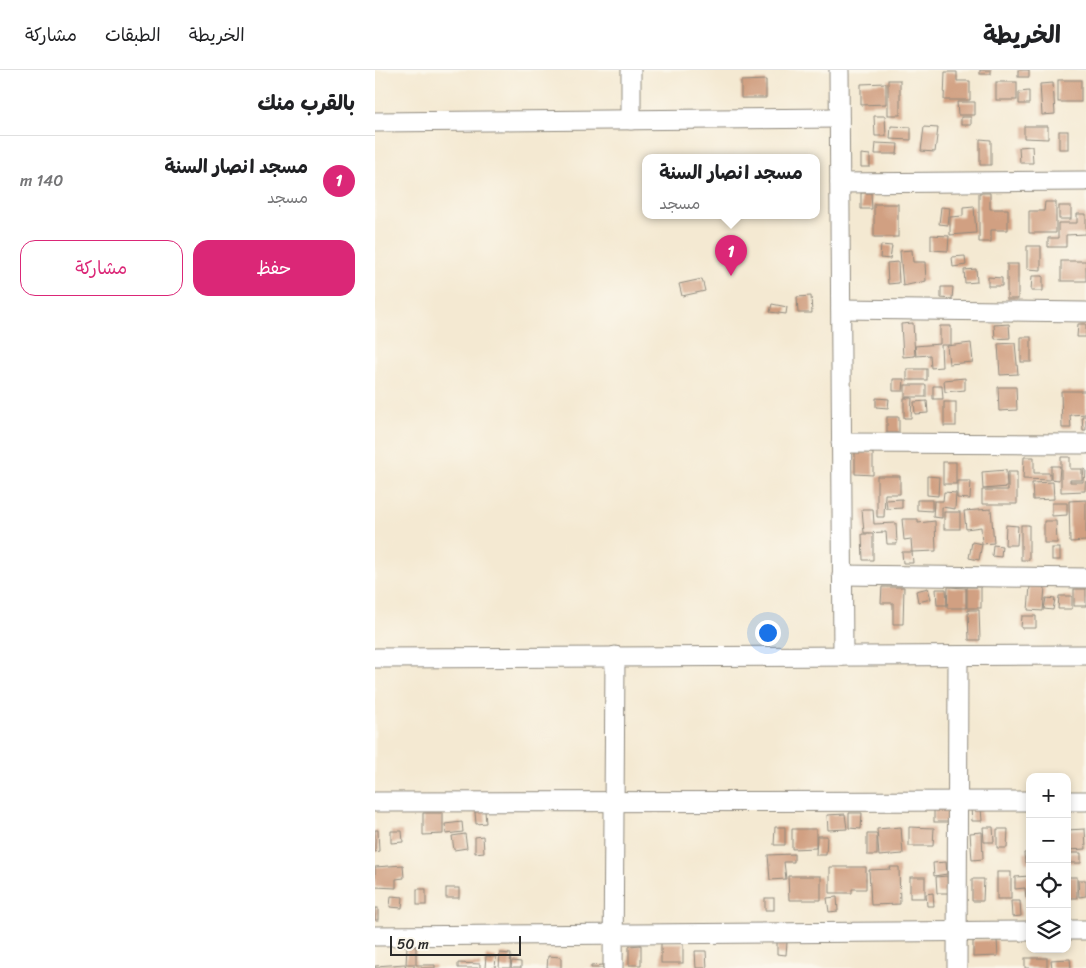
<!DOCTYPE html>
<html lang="ar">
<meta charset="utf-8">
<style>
body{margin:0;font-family:Sriracha,"Playpen Sans Arabic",sans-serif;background:#f6f6f6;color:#202124;direction:rtl}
.controls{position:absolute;right:15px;bottom:15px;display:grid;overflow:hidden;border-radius:10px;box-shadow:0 2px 8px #0003}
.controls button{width:45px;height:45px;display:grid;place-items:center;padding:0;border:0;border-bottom:1px solid #e0e0e0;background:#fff;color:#202124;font:25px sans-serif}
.scale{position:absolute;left:15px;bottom:12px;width:131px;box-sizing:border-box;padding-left:5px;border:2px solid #2b2b2b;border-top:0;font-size:14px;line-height:18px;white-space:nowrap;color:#2b2b2b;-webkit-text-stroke:4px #fbf7ec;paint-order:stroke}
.you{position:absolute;left:392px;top:562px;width:18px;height:18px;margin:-12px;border:4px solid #fff;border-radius:50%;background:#1a73e8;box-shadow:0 0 0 8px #1a73e833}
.badge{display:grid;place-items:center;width:32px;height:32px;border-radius:50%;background:#db2777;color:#fff;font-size:16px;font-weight:700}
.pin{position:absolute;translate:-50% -41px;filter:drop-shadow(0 1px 2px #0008)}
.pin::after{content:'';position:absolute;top:26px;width:18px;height:15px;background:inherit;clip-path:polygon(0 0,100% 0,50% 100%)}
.popup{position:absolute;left:267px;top:84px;width:178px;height:65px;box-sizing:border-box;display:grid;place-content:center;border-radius:10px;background:#fff;filter:drop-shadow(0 1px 4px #0005);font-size:16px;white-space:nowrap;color:#757577}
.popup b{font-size:19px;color:#202124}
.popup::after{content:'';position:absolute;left:50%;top:100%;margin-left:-10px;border:10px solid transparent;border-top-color:#fff}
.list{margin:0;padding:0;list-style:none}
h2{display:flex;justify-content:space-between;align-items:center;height:65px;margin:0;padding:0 20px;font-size:21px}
h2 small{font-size:16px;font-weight:400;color:#757577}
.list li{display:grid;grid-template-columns:32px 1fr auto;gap:15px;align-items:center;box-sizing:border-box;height:90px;padding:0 20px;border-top:1px solid #e0e0e0}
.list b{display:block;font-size:19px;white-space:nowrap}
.list p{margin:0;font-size:16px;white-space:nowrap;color:#757577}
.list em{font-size:16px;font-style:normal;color:#757577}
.actions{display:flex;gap:10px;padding:15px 20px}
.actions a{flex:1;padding:11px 0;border:1px solid #db2777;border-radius:15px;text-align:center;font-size:18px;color:#db2777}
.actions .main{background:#db2777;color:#fff}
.icon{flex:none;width:28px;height:28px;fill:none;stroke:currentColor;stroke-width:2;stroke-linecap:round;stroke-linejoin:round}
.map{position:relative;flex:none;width:711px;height:898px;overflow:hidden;direction:ltr}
header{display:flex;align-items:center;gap:30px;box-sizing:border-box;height:70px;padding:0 25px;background:#fff;border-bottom:1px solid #e0e0e0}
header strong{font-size:24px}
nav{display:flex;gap:28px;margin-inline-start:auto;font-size:18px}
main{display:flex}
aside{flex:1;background:#fff}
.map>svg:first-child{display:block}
</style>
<header>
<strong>الخريطة</strong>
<nav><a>الخريطة</a><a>الطبقات</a><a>مشاركة</a></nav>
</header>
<main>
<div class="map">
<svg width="711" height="898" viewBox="0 0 711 898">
<rect width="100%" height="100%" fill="#fbf7ec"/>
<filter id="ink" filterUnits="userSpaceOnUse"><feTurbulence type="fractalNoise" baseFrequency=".02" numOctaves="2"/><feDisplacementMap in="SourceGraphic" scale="10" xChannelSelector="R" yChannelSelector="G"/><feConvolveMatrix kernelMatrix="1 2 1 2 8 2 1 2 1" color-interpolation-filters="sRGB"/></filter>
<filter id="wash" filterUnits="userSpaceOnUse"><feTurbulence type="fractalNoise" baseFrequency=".0096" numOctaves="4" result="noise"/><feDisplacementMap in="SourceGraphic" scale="20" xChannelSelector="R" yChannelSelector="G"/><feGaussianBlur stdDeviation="1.12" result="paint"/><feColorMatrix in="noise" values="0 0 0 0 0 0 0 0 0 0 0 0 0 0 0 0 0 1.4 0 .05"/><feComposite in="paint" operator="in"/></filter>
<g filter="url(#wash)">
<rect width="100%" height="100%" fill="#f4e9d2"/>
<g id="blocks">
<g fill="#d1a082">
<rect x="605" y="0" width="11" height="4"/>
<rect x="643" y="0" width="11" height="7"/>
<path d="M570 2H582V11H595V30H569Z"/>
<path d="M391 10V28H366V11Z"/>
<rect x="513" y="10" width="12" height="35"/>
<rect x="683" y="10" width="23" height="22"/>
<rect x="621" y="12" width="21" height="18"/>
<path d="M511 13V34L486 35V14Z"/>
<path d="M678 13 680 44 667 45 665 14Z"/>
<path d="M654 21V34H644V22Z"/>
<path d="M582 32H600V45H583Z"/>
<path d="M499 46H510L511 66H500Z"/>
<rect x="586" y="47" width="10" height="8"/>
<path d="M516 56 536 57V70L515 69Z"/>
<path d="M649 56H673V69L649 68Z"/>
<path d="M549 57 563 58 560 82 546 81Z"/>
<rect x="684" y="61" width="9" height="18"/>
<path d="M605 69 616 70V95H605Z"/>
<path d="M501 73 523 74 522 84H500Z"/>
<path d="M657 76 658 93H645L644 77Z"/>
<path d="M486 84 495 85V97H486Z"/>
<path d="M486 123H496L497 139H486Z"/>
<path d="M604 123H615V139H633V160H616V172H604Z"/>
<path d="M670 132H681V163H654V141H669Z"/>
<rect x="499" y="134" width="24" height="33"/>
<path d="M599 136 601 163 575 165V147L588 146V137Z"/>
<rect x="684" y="136" width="12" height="13"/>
<path d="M566 137 575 138 573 155 564 154Z"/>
<path d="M702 144H711V164L691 165V177H673V168H683V153H702Z"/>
<path d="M556 165 574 166 573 181 556 180Z"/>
<path d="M506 175 517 176 515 189 505 188Z"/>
<path d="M652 176H666V200L652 199Z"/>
<path d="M537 180 538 192H550L551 211 528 216 525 181Z"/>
<path d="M590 186 591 195 578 197 577 187Z"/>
<rect x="686" y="191" width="25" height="20"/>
<path d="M523 192 524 213 513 214 512 193Z"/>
<rect x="632" y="194" width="11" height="35"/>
<path d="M601 199 602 212 590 213 589 200Z"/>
<path d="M657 206H668V221H656Z"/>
<path d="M613 207 627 208V216H613Z"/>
<path d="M327 209 330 221 307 226 304 214Z"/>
<path d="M566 217H578L577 229 566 228Z"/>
<path d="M436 226 437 243H423L422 227Z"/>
<path d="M397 234 412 237 411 244 395 242Z"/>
<path d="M538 253 540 286 528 287 526 254Z"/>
<path d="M634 254 635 268 620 269 619 255Z"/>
<path d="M703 254H711V267H702Z"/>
<path d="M565 256H576V275H566L567 297 556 298 555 285 541 286 540 276 565 274Z"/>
<rect x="646" y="267" width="10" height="25"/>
<path d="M596 273 598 292 574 294 572 276Z"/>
<path d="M640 273 643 304 625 305 623 274Z"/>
<rect x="532" y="299" width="20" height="11"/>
<path d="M590 308V320L570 322 569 310Z"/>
<path d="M518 309H529L528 321H518Z"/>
<rect x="530" y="315" width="21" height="12"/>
<path d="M558 316H567L568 329H558Z"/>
<path d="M623 317H641L642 340 624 341Z"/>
<path d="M686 321H711V344L695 345 696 358H687Z"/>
<path d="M501 328 514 329 513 338 501 337Z"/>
<path d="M529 328H537L536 348H529Z"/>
<path d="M552 331 553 343 540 344 539 332Z"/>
<rect x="569" y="332" width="12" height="24"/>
<path d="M707 346H711V360H708Z"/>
<rect x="512" y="347" width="12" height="16"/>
<path d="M480 382 498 383V405L480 404Z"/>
<path d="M649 387H659V403H675V410L648 409Z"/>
<path d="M686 387H695V399H707V410H695V412H708L709 399 711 400 710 421 686 422Z"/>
<rect x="568" y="392" width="13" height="22"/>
<path d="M676 396H685L684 410 676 409Z"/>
<path d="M631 400 632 417 608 419 607 402Z"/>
<path d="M633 402H642V434H607V420H633Z"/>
<path d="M502 406H525V424H510L509 447H502Z"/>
<path d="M552 406 564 407 563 426 552 425Z"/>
<path d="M582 411H596L595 429 582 428Z"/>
<path d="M678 412 679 429 658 430 657 413Z"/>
<path d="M569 422 581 423 580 439 567 437V448L558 447 559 431H568Z"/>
<path d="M527 429V438L512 439 511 430Z"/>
<path d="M542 430H557V441L542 440Z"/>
<path d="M711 430V471L695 472 694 431Z"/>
<path d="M677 433H692V445L677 446Z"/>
<path d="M487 439H498L499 454 521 453 522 474H512L511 462 489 463Z"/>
<path d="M616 439 619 473 607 474 606 457 591 459 589 441Z"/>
<rect x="569" y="442" width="16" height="17"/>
<path d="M527 449H543V453L560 451 561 481 537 482 538 493H528L527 482H537L536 469 529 470Z"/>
<path d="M669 451H681L682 473H669Z"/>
<path d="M631 455 643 456 642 475H630Z"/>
<rect x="646" y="455" width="8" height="35"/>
<path d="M487 464H498V490H488Z"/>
<path d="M597 472 607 474 604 490 594 488Z"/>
<path d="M618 475 627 476 626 487 617 486Z"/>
<rect x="677" y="478" width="8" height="12"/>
<path d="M655 516 670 517 668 541 653 540Z"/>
<path d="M507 517H529L528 554H518V533H506Z"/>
<path d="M573 517 591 518V538H572Z"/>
<rect x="592" y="517" width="14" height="21"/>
<path d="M553 518 556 529 543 532 541 521Z"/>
<path d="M561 519H571L572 535H562Z"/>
<rect x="699" y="519" width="12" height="17"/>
<path d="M684 526H697V539H683Z"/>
<path d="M671 528 680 529 678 540 669 539Z"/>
<path d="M593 540H604L605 570H594Z"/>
<path d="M647 546H661V558H646Z"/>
<path d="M596 738H606L607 751H597Z"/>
<rect x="559" y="739" width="14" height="13"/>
<path d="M110 741 111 753 101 754 100 742Z"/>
<path d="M48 743H68V764L48 765Z"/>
<path d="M474 743H487L486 759 474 758Z"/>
<path d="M470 744 472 759 453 760 452 745Z"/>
<path d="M87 752 88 762 71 764 70 754Z"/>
<path d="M400 757H410V775H399Z"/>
<path d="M526 757 528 784 504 786 502 759Z"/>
<path d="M534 757 559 758 558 776H534Z"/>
<path d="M608 757H618L619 772H609Z"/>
<path d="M417 759H441V778L417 779Z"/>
<path d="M622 759H633L632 778H622Z"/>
<path d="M710 759 711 779 692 780V760Z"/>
<path d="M0 760H3L4 781 0 782Z"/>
<path d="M16 761H27L28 772 16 773Z"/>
<path d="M607 762 608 789 597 790 595 763Z"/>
<path d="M90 764 92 778 79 780 77 766Z"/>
<rect x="492" y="764" width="10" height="21"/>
<path d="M108 766 109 782 100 783V767Z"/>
<path d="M442 766H452L451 785H441Z"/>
<path d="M655 782V793H650L649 783Z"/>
<path d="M695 783H706V793H694Z"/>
<path d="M419 784V792H409L411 809 395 810 393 785Z"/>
<path d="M571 792 572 804 559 806 558 793Z"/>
<path d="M28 795 29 808 21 809V818L0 817V797Z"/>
<path d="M455 797H491V819H477V823H455Z"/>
<path d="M515 797H524L525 834 496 835 494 800 516 799Z"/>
<rect x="622" y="802" width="14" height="27"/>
<path d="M413 806H446V830H414Z"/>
<path d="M572 806 573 823H562L561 807Z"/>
<path d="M655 806V828H651L650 818 640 819V807Z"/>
<rect x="535" y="807" width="15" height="21"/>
<rect x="692" y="807" width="10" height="21"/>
<path d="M597 809H609L608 831H597Z"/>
<path d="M703 810H711V826L704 827Z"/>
<rect x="71" y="818" width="13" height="10"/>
<rect x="42" y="819" width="9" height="16"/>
<path d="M558 823 559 836H552L551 824Z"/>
<path d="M16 826 28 827 27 838 15 837Z"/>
<path d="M462 827 463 841 454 842 452 828Z"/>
<rect x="390" y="828" width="9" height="12"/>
<path d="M636 831H645L646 846 637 847Z"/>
<rect x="0" y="838" width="3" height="12"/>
<path d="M622 870 623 886 598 887V871Z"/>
<path d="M402 872H412L411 885 402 884Z"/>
<rect x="286" y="873" width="22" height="20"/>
<path d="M266 875V895H254V876Z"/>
<path d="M32 876 41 877V895H60V898H39V894H31Z"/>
<path d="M320 881H331L332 898H321Z"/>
<path d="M125 883 136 884 135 898H124Z"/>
<path d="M111 886 121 887 120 898H110Z"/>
<path d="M173 886 186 887V898H172Z"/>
<rect x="650" y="888" width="22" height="10"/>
<path d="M695 889 696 898H677L676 890Z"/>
<path d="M137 891 146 892V898H136Z"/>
<path d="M83 893 105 894V898H83Z"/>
<path d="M30 894 31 898H0V896Z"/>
<path d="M228 895V898H216V896Z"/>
</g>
</g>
</g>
<g filter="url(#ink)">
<use href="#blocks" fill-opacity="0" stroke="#908a7e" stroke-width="1"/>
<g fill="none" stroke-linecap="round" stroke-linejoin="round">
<g stroke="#908a7e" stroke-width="21">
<g id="minor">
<path d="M464 0 468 586"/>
<path d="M256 50V0"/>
<path d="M0 52 464 48"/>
<path d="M465 113 711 111"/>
<path d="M466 239 711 242"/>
<path d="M466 373 711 374"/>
<path d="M467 505 711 508"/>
<path d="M0 588 711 585"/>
<path d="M692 731H711"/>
<path d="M0 732 655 731"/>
<path d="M692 860H711"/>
<path d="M0 866 655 861"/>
<path d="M238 898 240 586"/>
<path d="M582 898 583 586"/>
</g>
</g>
<use href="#minor" stroke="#fff" stroke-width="19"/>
</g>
</g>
</svg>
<div class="controls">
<button>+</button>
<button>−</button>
<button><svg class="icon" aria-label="locate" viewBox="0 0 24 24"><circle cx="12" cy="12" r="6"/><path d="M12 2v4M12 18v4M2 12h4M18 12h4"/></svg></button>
<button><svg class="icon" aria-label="layers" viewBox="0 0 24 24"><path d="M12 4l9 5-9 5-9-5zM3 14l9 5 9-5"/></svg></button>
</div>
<div class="scale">50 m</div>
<div class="you"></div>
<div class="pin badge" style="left:356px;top:206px">1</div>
<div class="popup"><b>مسجد انصار السنة</b>مسجد</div>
</div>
<aside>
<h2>بالقرب منك<small></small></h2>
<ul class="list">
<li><span class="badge">1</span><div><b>مسجد انصار السنة</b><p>مسجد</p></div><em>140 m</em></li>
</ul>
<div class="actions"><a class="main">حفظ</a><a>مشاركة</a></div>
</aside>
</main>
